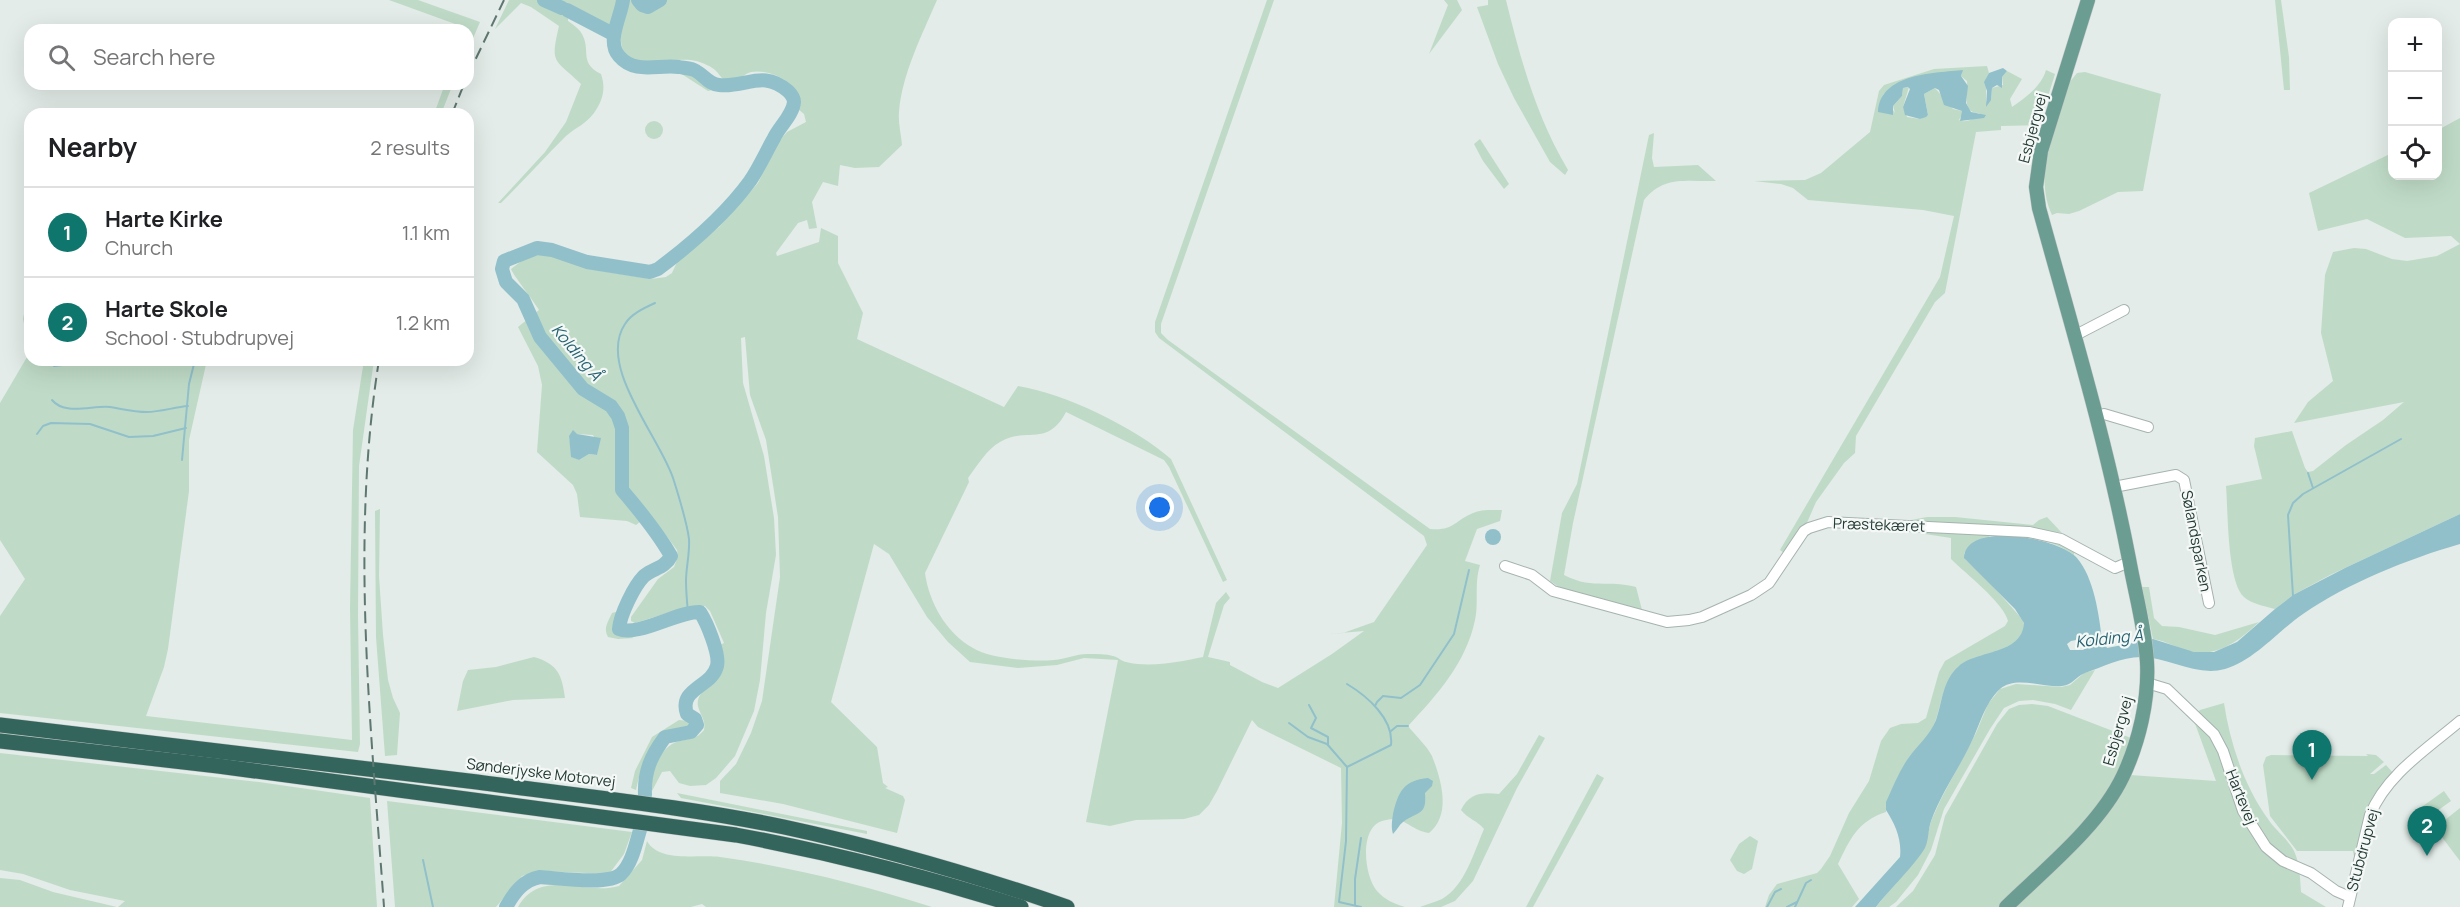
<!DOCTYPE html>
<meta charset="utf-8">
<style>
body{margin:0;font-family:Manrope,sans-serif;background:#f6f6f6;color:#202124}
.controls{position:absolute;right:18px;top:18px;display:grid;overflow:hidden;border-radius:12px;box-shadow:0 6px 24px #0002}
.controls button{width:54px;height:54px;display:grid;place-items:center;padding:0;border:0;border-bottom:2px solid #e0e0e0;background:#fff;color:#202124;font:30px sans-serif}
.you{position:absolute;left:1160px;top:508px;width:21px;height:21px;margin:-15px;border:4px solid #fff;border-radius:50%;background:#1a73e8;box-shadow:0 0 0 9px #1a73e833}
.badge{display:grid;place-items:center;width:39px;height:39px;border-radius:50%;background:#0f766e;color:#fff;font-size:20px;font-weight:700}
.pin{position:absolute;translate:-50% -50px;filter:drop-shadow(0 2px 3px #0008)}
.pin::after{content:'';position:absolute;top:32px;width:21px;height:18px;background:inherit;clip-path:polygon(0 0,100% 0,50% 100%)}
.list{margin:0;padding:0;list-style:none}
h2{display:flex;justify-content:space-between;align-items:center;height:78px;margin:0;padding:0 24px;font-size:26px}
h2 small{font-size:20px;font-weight:400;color:#757577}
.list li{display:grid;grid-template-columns:39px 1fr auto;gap:18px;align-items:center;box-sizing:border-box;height:90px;padding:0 24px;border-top:2px solid #e0e0e0}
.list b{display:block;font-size:22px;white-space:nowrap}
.list p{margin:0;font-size:20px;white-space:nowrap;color:#757577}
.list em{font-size:20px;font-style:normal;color:#757577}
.icon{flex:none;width:33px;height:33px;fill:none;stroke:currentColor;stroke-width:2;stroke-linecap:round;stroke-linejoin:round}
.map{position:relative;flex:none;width:2460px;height:907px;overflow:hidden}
.search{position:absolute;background:#fff;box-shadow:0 6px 24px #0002;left:24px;top:24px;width:450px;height:66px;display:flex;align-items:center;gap:15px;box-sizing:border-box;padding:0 21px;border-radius:18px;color:#757577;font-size:22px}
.panel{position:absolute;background:#fff;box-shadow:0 6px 24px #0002;left:24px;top:108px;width:450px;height:258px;border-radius:18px}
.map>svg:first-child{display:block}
</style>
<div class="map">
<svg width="2460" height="907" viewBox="0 0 2460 907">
<rect width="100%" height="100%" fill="#e3ece8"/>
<g fill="#bfdbc7" fill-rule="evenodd">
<path d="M389 0H418L480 22 468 50 469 29Z"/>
<path d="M509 0H937C922 35 902 74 899 112 898 122 901 134 902 145L879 167 855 168 840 165 838 186 823 182 812 202 817 228 809 229 807 220 798 223 776 253 777 256 819 242 821 228 838 236V263L863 313 857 339 1004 407 1018 386C1064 393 1136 428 1171 459L1227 580 1223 582 1169 467 1164 460 1066 412C1047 448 1028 426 1000 442 987 449 977 466 968 478L969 482 925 573C929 602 946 633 973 648 991 659 1033 662 1054 660 1066 659 1078 653 1090 654 1097 654 1106 654 1113 656 1118 657 1121 661 1126 662 1151 668 1178 662 1203 657L1216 603 1226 592 1230 598 1224 605 1208 657 1230 662V665L1262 682 1278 688 1332 654 1364 631 1329 634 1343 633 1374 622 1427 545 1424 536 1159 338 1155 332V322L1267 0H1274L1161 324V333L1168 340 1430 529C1454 531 1454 521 1473 513 1481 509 1493 510 1502 510L1500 521 1477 529 1465 561 1480 565C1474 585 1479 601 1475 620 1466 663 1437 695 1408 726 1415 735 1427 746 1432 756 1441 779 1452 814 1429 833 1410 831 1405 814 1382 821 1359 828 1364 876 1377 891 1384 899 1394 904 1405 907H1334L1342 823 1341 768 1258 727 1252 720 1217 791 1209 805 1199 815 1184 819 1136 820 1110 826 1086 822 1118 660 1084 658 1057 665 1018 668 970 662 948 642 927 617 889 554 874 544 831 702 877 747 883 783 888 787 885 788 903 796 905 800 897 833 783 804 720 793V781L736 764 751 733 762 701 780 577 778 517 766 440 750 395 745 337 741 338 743 383 764 456 774 518 776 555 766 613 760 680 754 711 735 756 716 778 706 785 690 786 679 783 670 771 662 772 652 791C649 781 651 774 656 764 674 728 689 749 704 730 706 720 700 715 698 706 695 693 715 679 723 671L720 669 723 655 720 645 724 643 710 611 705 606 687 607 635 623 631 621V617L658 579 674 567 678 556 677 550 650 514 636 525 627 521 580 517 577 494 573 485 537 452 542 385 538 366 518 327 539 310C534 301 513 275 511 269L528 256 541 253 550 254 589 269 651 279 666 277 672 273 678 260 719 227 758 183 779 141 787 132 806 122 804 114 798 109C804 85 772 68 751 72 743 74 739 82 730 81 722 81 721 76 716 71 713 67 701 62 696 61 673 54 612 80 622 28L605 26 568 8V21C572 24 577 27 580 31 593 49 577 62 601 74 606 88 603 100 594 113 586 124 575 128 566 136 544 158 523 181 501 203H498L545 152 566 122 581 84C554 58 550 65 559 26L531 7 521 3 495 29ZM577 434 593 435 598 444 597 455 589 454 579 460 572 457 569 436Z"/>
<path d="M1444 0H1457L1462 10 1429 54 1448 5Z"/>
<path d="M1488 0H1506C1521 61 1536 116 1568 170L1565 175 1550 162 1514 98 1498 64 1477 7 1488 5Z"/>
<path d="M2275 0H2281L2289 57 2290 90H2284Z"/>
<path d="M1987 66 1989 73 1986 79V102L1991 100 1992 88 2003 85 2002 77 2007 71 2022 79 2010 99 2012 107C2026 97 2041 87 2046 70L2055 74 2039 125 2001 126V130L1976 132 1945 293 1935 302 1856 436 1855 453 1844 463 1816 502 1806 525 1784 553 1780 550 1940 277 1954 216 1923 210 1808 200 1793 188 1781 184 1754 181 1805 180 1821 173 1870 132 1879 91 1884 85 1934 69ZM1962 73 1961 76 1967 81C1968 94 1961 114 1980 113 1974 118 1967 124 1959 120L1963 113 1962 111 1953 109 1935 88 1924 94 1928 115 1920 119 1907 117 1903 107 1909 87 1903 88 1902 96 1893 106 1895 113 1883 95C1907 74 1932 74 1962 73Z"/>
<path d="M677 71C697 73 700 81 717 89L708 91Z"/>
<path d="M2085 72 2161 94 2143 191 2118 192 2079 211 2069 214 2057 213 2052 215C2033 175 2055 122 2069 83L2077 73Z"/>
<path d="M445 84H453L441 114H434Z"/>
<path d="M2460 118V514L2330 575 2293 595 2275 609C2264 606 2252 604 2244 597 2227 582 2228 510 2226 486L2262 479 2254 446 2255 438 2292 431 2305 468 2308 472 2313 471 2346 445 2383 420 2404 402 2294 423 2308 402 2333 381 2321 333 2325 275 2333 252 2354 248 2366 249 2392 259 2407 261 2437 256 2460 244 2451 236 2405 238 2367 219 2318 231 2309 193 2392 153V176H2438V130Z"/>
<circle cx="654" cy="130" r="9"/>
<path d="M1654 133 1652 158 1654 167 1698 165 1716 181C1688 182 1664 175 1644 200L1573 523 1564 575C1593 590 1607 579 1636 587L1642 610 1562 589 1550 581 1562 513 1577 484 1649 135Z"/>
<path d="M1480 139 1509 184 1504 189 1483 161 1474 144Z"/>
<path d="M30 284V360H207L189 440V491L168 649 164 667 146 716 352 740 350 608 353 430 364 360H374L359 466 358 615 360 744 358 752 0 713V616L25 579 0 540V403L30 352 23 319Z"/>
<path d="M380 509 379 576 383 635 388 680 393 698 400 713 397 755 385 756 376 637 375 511Z"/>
<path d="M1927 517H1955L2033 525 2039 520 2047 517 2062 533 2028 529 1906 521Z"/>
<path d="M1922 530 2045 537 2074 550V555C2050 537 2019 537 1990 536L1964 553 1966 560 1982 574 2023 620C2033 650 1973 654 1959 667 1939 684 1943 711 1930 733 1925 742 1916 749 1909 757 1902 768 1888 800 1886 812 1858 821 1850 839 1838 864L1859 899 1852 907H1765L1769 895 1777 884 1817 873 1821 869 1830 856 1849 813 1869 781 1881 741 1890 728 1901 724 1918 723 1926 718 1939 672 1945 661 2005 626 2008 621C2004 603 1965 573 1951 559V538L1925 534Z"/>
<path d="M2142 587H2149L2154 618 2162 626 2179 627 2215 635 2259 622C2241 639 2220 656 2194 652 2180 650 2167 641 2153 639Z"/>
<path d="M619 611 616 631 634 638 618 639 608 637C603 628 608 622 612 613Z"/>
<path d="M534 657C558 664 562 675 565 698L513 700 457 711 463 681 468 670 496 667Z"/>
<path d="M2095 670 2071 710 2055 704 2033 700 2019 701 2004 708 1990 729 1944 809 1931 850 1918 875 1896 902 1889 907H1876L1925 847 1931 821 1941 799 1976 733 1988 704 2000 689 2016 684 2061 687 2070 685 2084 673Z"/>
<path d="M2224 703C2230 743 2244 786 2268 819 2275 830 2288 839 2294 851 2300 863 2300 879 2301 892L2326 907H2015C2057 866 2103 828 2130 775L2216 781 2193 718 2200 710Z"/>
<path d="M2032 704 2048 706 2131 738 2112 786 2099 808 2000 907H1896L1913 891 1935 855 1945 816 1997 724 2009 709 2019 705Z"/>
<path d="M679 720 688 721 690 725 688 728C681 729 670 730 664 734 647 746 640 771 636 790L631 788 635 771 652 737Z"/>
<path d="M1539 735 1545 738 1517 788 1473 881 1455 901 1441 907H1420C1427 904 1436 902 1442 899 1465 886 1474 852 1484 829 1478 821 1468 819 1461 810 1469 793 1482 792 1499 794L1517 774Z"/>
<path d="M0 753 259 782 370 798 377 907H118L125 901 70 890 23 874 0 870Z"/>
<path d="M2366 754 2376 755 2384 762 2370 774H2374L2386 765 2394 774 2357 858 2354 856 2353 851H2297L2270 816 2263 765 2266 757 2271 755 2368 756Z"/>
<path d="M1597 774 1604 778 1533 907H1526Z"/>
<path d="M2444 791 2451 801 2430 816 2423 806Z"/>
<path d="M677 793 867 831V834L681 798Z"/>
<path d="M387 801 632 832 624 854 609 874 540 871 522 876 496 907H395Z"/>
<path d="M2460 808V861L2435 828Z"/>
<path d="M1750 836 1758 841 1752 869 1744 874 1737 871 1730 860 1739 844Z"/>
<path d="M647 841C659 863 699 854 720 857 792 867 863 885 932 907H706L702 904 691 907H518C541 867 585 896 619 886L642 860Z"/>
<path d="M0 878 20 880 53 892 117 907H0Z"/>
</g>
<g fill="#91c0cb" fill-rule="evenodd">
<path d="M2003 68 2007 71 2002 77V88L1997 85 1992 88 1991 100 1986 107 1987 91 1984 82 1989 73Z"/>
<path d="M1963 70 1961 76 1968 86 1966 103 1971 112 1986 115 1984 118 1960 121 1962 111 1944 105 1939 90 1935 88 1924 94 1928 115 1926 117 1920 119 1905 115 1903 107 1910 89 1908 87 1903 88 1902 96 1893 106V115L1878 112C1880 73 1935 73 1963 70Z"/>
<path d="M573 430 577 434 601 438 597 455 589 454 579 460 571 457 569 436Z"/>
<path d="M2460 514V544C2408 559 2348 583 2303 614 2278 631 2255 660 2225 669 2196 677 2169 657 2141 657 2121 657 2103 667 2085 673 2076 676 2073 685 2062 686 2045 688 2015 675 2000 689 1983 705 1979 729 1968 749 1956 773 1940 796 1931 821 1928 830 1929 839 1925 848 1915 865 1889 890 1876 907H1855L1900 857C1902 839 1895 824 1886 810V802C1893 787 1899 771 1909 757 1919 744 1930 735 1936 720 1943 700 1942 681 1959 666 1977 650 2022 655 2024 623L2015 609 1964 558C1965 520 2060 538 2077 558 2094 578 2099 614 2102 640L2107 648 2153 639 2194 652H2214L2237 642 2275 609 2293 595 2345 568ZM2076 640 2089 646 2083 650H2070L2067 644 2071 641Z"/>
<circle cx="1493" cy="537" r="8"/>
<path d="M1428 778 1433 781 1432 786 1425 793C1427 816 1418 811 1403 822 1399 825 1397 830 1393 834 1391 827 1392 821 1393 814 1398 792 1404 780 1428 778Z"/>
</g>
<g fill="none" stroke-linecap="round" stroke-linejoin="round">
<g stroke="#91c0cb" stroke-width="2">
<path d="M655 303C644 308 631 314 625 324 596 367 663 441 674 481 679 497 687 523 689 539 690 553 686 567 686 581 686 591 687 602 688 613"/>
<path d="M138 360 170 361 179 365H190"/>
<path d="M182 360 188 364"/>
<path d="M54 366 71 364 81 360"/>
<path d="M52 400C65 416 93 405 110 407 123 409 133 412 147 412 160 412 175 407 188 406"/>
<path d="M37 434 43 426 51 423 90 424 129 437 153 436 186 428"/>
<path d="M182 460 189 384 195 360"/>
<path d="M2308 473 2313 488"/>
<path d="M2293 596 2288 515 2293 503 2303 494 2401 439"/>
<path d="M1347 684C1367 696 1394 719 1391 745L1347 767"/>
<path d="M1309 705 1316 718 1311 728 1328 737V745"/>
<path d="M1375 706 1377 702 1383 696 1401 698 1420 685 1454 634 1469 570"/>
<path d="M1289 723 1308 737 1327 744 1347 767 1346 841 1339 902 1361 907"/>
<path d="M1391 731 1397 726H1408"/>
<path d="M423 860 433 907"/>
<path d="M1355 905V879L1361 838"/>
<path d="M1767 907 1775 892 1781 889"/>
<path d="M1787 907 1797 902"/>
<path d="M1795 907 1806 883 1811 880"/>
</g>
<g stroke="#91c0cb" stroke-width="14">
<path d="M544 0 562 8"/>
<path d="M623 0C621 17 606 41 619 56 635 75 658 64 679 67 684 68 692 68 696 71 705 76 708 84 719 85 746 88 763 69 788 91 791 94 794 98 794 102 793 115 779 127 774 138 766 152 759 168 750 181 726 214 690 245 658 269L650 272 587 262 552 250 537 248 504 261 502 269 506 282 523 299 540 337 583 389 611 406 618 416 622 428V490C640 511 658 533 671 556 665 568 654 568 644 576 634 586 620 615 619 629 638 637 678 611 700 612 707 623 720 654 717 666 712 687 678 688 687 714L695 719 697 725 691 732 665 737C651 756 644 771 645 795"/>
<path d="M638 0 642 5 648 7 660 0"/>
<path d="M567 10 613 34"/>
<path d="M506 907C514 893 523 880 540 877 558 878 608 886 621 874 632 864 636 843 640 830"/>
</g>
<g stroke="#a6b3af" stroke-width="12">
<g id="minor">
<path d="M2074 336 2124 310"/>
<path d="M2096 416 2104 414 2148 427"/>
<path d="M2114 487 2176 475 2184 480 2209 603"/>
<path d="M1505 566 1532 575 1553 591 1667 622 1689 620 1702 617 1751 595 1769 583 1804 531 1809 528 1828 522 2029 532 2061 539 2115 568 2129 562"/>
<path d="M2147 683 2167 689 2214 734 2223 751 2243 811 2266 847 2283 861 2311 873 2336 891 2350 897"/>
<path d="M2348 907 2370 815C2387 774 2427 749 2460 721"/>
</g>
</g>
<g stroke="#c2c8c7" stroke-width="15">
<path id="major" d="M2006 907C2045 869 2100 825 2123 776 2139 742 2149 700 2147 662 2145 627 2135 593 2129 559 2106 440 2071 324 2039 208L2036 187 2041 151 2088 0"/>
</g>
<g stroke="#c2c8c7" stroke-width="16">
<g id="highway">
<path d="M0 725C159 743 318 762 477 782 579 796 683 806 784 827 881 848 974 875 1067 907"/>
<path d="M0 741 218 766 736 835C833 853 927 877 1021 907"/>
</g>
</g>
<use href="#minor" stroke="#fff" stroke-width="10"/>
<use href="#major" stroke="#6c9d92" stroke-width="14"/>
<use href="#highway" stroke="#34655c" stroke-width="15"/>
<g stroke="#5f7771" stroke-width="2" stroke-dasharray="12 6" stroke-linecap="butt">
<path d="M468 75 504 0"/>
<path d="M452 114 464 84"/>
<path d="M379 360C350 541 371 725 384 907"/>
</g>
</g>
<g text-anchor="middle" stroke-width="4.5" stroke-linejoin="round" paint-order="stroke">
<g font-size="15" fill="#253b36" stroke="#f4f8f6">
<text transform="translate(2033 128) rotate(-75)" y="5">Esbjergvej</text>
<text transform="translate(1879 525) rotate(2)" y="5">Præstekæret</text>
<text transform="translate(2196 541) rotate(79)" y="5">Sølandsparken</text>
<text transform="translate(2118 731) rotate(-74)" y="5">Esbjergvej</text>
<text transform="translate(541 773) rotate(7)" y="5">Sønderjyske Motorvej</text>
<text transform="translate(2241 797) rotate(68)" y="5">Hartevej</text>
<text transform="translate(2363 850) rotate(-75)" y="5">Stubdrupvej</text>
</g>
<g font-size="16" font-style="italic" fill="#256271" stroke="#f4f8f6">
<text transform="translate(577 352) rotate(50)" y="6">Kolding Å</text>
<text transform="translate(2109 638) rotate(-6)" y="6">Kolding Å</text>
</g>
</g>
</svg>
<div class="controls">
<button>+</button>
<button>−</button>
<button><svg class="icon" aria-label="locate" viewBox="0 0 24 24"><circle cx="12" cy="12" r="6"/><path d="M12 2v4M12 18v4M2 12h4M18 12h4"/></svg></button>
</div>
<div class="you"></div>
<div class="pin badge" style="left:2312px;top:780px">1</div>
<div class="pin badge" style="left:2427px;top:856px">2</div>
<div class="search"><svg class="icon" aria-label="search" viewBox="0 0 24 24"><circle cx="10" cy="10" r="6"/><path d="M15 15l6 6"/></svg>Search here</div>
<section class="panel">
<h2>Nearby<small>2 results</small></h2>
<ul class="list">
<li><span class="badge">1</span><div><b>Harte Kirke</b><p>Church</p></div><em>1.1 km</em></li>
<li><span class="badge">2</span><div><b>Harte Skole</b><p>School · Stubdrupvej</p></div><em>1.2 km</em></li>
</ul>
</section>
</div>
